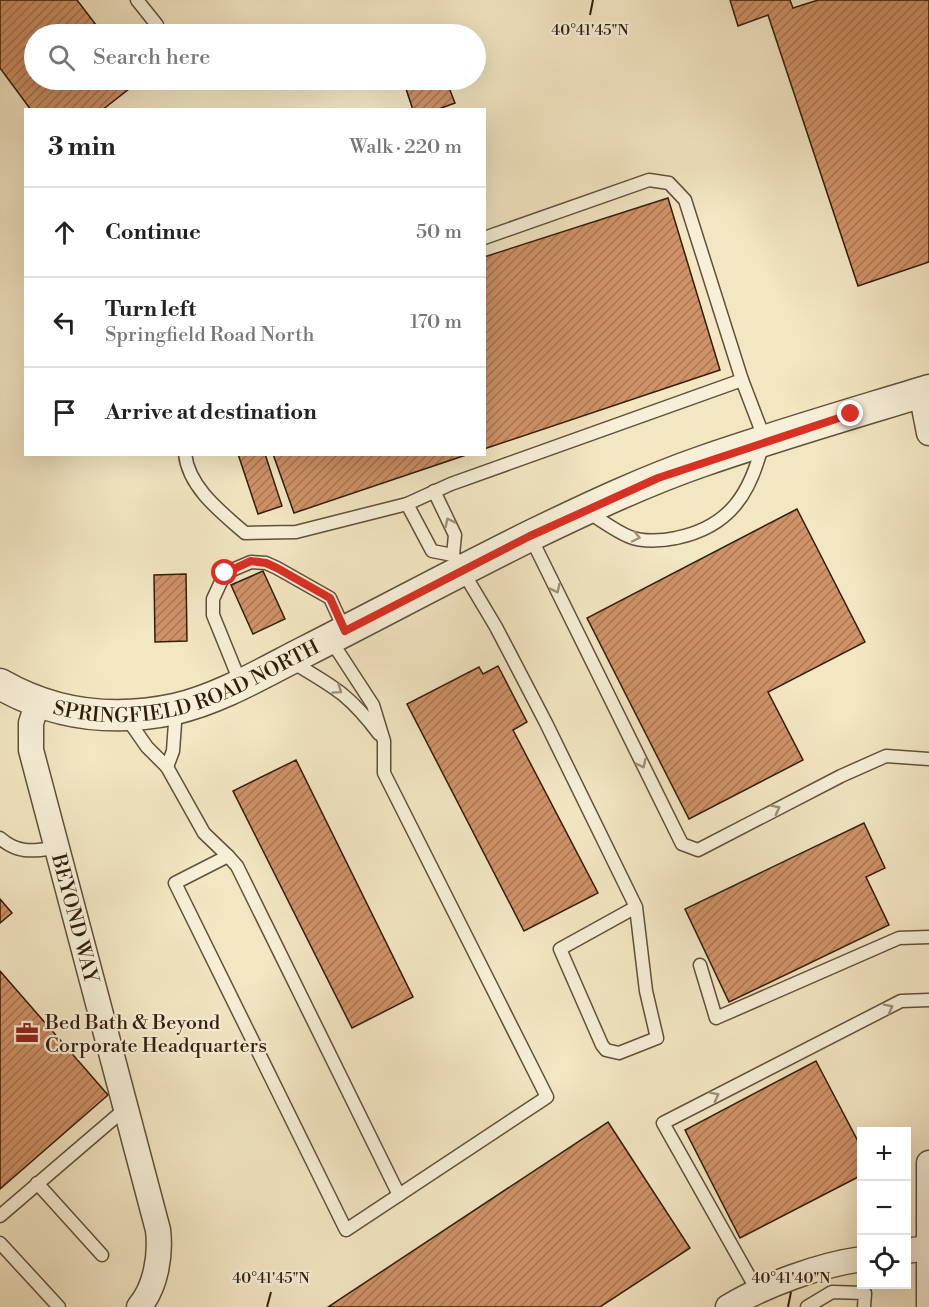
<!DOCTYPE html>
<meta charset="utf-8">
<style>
body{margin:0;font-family:"Libre Bodoni",serif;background:#f6f6f6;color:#222}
.controls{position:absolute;right:18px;bottom:18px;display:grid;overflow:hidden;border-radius:0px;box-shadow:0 6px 24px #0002}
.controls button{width:54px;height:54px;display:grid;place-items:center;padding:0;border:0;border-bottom:2px solid #e0e0e0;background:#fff;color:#222;font:30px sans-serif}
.stop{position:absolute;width:18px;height:18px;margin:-14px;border:4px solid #d93025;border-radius:50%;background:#fff}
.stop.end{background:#d93025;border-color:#fff;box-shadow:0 2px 6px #0008}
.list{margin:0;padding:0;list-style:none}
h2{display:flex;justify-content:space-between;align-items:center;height:78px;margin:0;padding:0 24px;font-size:26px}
h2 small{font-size:20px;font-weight:400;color:#767676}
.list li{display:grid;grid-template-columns:39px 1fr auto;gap:18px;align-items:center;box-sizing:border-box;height:90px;padding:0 24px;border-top:2px solid #e0e0e0}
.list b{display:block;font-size:22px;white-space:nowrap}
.list p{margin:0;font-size:20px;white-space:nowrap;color:#767676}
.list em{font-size:20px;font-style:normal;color:#767676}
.icon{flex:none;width:33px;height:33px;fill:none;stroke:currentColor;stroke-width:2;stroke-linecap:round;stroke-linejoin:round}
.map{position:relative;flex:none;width:929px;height:1307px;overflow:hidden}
.search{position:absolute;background:#fff;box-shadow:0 6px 24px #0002;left:24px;top:24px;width:462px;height:66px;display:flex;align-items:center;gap:15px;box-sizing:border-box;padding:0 21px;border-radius:33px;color:#767676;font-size:22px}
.panel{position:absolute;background:#fff;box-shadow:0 6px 24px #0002;left:24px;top:108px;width:462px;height:348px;border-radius:0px}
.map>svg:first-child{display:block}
</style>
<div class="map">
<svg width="929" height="1307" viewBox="0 0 929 1307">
<defs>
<pattern id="building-hatch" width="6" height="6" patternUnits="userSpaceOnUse" patternTransform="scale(1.5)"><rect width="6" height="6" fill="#d09268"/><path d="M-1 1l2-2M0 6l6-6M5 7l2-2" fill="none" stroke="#a97754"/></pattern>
</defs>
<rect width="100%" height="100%" fill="#f3e6c3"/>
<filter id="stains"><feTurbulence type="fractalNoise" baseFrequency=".00333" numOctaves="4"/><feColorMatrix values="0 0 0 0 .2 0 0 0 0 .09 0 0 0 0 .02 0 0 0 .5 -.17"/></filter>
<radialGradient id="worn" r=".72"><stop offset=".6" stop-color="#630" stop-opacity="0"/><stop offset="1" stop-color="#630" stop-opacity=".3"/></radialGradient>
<g fill="url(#building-hatch)" stroke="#321e0a" stroke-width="1.5">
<path d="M0 0H77L103 34H34V80H136L138 82 102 110H31L0 68Z"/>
<path d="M730 0H790L793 8 818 0H929V262L858 286 768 15 738 26Z"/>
<path d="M437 25 440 34H408Z"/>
<path d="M403 80H446L455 103 436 110H413Z"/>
<path d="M668 198 720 370 484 449V257Z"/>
<path d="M238 454H265L282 506 258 514Z"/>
<path d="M273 454H469L294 513Z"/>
<path d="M797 509 865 642 768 692 803 760 689 819 587 618Z"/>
<path d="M263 571 285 619 253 634 231 585Z"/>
<path d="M186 574 187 641 155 642 154 575Z"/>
<path d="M498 666 527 722 513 730 598 893 524 931 407 704 479 667 483 674Z"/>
<path d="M296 760 413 997 352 1028 233 791Z"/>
<path d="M864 823 885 868 866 877 889 925 729 1002 685 909Z"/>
<path d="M0 899 12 913 0 923Z"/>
<path d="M0 971 108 1095 0 1189Z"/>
<path d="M816 1061 862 1149V1175L740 1238 685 1130Z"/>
<path d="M608 1122 690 1248 600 1307H328Z"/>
</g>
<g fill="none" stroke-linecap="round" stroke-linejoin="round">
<g stroke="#625038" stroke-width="15">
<g id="service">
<path d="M137 0 157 25"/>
<path d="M742 380 765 440"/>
<path d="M185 454C189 488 221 512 245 533L296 532 407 504 451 484 742 380 685 200 669 183 649 180 484 238"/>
<path d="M434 491 455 535 453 555 496 627 546 723 636 907 560 949 602 1045 606 1050 619 1053 657 1038 646 991 636 907"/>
<path d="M407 504 432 551 453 555"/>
<path d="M586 511C600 519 615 531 630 537 642 542 663 541 676 538 730 527 751 493 763 442"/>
<path d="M530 536 682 844 698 850 841 776 886 756 929 759"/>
<path d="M292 662C334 687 349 694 379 734"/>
<path d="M241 684 213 615V599L225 573 251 562 266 563 277 568 330 598 345 631"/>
<path d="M126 717 147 747 167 767 173 751 176 709"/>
<path d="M167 767 204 833 228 856 175 883 346 1230 547 1097 384 773V741L373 705 330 639"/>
<path d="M0 838C18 854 33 851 56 848"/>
<path d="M228 856 237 866 399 1195"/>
<path d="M700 965 716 1018 899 938 929 937"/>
<path d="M37 1183 102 1255"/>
<path d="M0 1216 126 1108"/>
<path d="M0 1243 59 1307"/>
<path d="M758 1292 663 1123 901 1001 929 1000"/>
<path d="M807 1307 832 1292 865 1293 864 1307"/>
</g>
</g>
<g stroke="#625038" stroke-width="27">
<g id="minor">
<path d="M921 392 929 433"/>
<path id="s1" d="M38 701 31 723V750L158 1230C161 1255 156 1287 139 1307"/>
<path d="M906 1251 927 1248"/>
<path d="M728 1307C765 1285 819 1265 862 1259"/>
<path d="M929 1307V1163"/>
</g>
</g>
<g stroke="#625038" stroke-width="33">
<g id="tertiary">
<path id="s2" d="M0 684C54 715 114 722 175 709 222 698 266 671 308 650 383 612 457 572 532 535 588 508 645 481 703 461 778 435 854 413 929 390"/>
</g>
</g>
<use href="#service" stroke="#f7efd8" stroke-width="12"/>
<use href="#minor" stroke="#f7efd8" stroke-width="24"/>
<use href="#tertiary" stroke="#f7efd8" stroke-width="30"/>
</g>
<defs><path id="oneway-chevron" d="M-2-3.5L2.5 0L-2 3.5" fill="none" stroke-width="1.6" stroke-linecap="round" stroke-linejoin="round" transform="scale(1.5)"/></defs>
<g stroke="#9e917b">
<use href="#oneway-chevron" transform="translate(449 522) rotate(-116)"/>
<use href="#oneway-chevron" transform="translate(636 537) rotate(12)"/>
<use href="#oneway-chevron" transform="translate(556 589) rotate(64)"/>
<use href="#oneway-chevron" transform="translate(338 690) rotate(34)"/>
<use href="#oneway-chevron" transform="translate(642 764) rotate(64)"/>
<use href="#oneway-chevron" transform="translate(776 809) rotate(-27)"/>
<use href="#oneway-chevron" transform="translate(889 1008) rotate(-27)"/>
<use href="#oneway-chevron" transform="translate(715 1096) rotate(-27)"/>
</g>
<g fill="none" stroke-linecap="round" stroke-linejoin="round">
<path stroke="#d93025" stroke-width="8" d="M225 573 251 561 266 563 277 568 330 598 345 631 530 536 658 478 851 414"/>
</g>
<path fill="none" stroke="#321e0a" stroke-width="2" d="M590 15 593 0M267 1307 271 1292M788 1307 791 1292"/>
<defs>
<g id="office-bare" transform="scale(1.8)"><path d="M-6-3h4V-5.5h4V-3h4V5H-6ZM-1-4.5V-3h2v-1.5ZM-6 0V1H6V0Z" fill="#8f2418" stroke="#f7efd8" stroke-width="2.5" paint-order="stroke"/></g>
</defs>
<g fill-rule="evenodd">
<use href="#office-bare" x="27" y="1033"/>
</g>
<g text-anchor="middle" stroke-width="4.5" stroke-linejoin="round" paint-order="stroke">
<g font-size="20" fill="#321e0a" stroke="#f7efd8">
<text dy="7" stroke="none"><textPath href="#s2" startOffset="198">SPRINGFIELD ROAD NORTH</textPath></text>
<text dy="7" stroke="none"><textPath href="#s1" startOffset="224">BEYOND WAY</textPath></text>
</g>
<g font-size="20" fill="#321e0a" stroke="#f7efd8" text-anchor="start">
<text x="45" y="1029">Bed Bath &amp; Beyond<tspan x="45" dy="23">Corporate Headquarters</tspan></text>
</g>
</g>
<g font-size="15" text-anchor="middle" fill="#321e0a" stroke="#f7efd8" stroke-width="4.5" stroke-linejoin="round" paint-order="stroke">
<text x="590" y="35">40°41'45"N</text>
<text x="271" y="1283">40°41'45"N</text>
<text x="791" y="1283">40°41'40"N</text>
</g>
<rect width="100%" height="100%" filter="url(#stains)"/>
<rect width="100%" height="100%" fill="url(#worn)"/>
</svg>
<div class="controls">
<button>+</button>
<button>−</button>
<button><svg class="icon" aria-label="locate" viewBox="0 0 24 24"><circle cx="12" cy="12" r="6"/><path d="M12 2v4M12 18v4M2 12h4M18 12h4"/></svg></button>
</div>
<div class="stop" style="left:225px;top:573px"></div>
<div class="stop end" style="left:851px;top:414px"></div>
<div class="search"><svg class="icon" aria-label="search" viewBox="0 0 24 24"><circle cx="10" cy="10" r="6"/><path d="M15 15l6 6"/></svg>Search here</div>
<section class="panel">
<h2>3 min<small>Walk · 220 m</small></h2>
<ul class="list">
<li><svg class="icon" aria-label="ahead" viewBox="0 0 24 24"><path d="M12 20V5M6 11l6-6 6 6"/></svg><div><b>Continue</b></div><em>50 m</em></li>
<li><svg class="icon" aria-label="left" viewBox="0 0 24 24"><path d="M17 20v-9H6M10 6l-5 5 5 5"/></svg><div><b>Turn left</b><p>Springfield Road North</p></div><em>170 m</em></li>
<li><svg class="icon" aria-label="arrive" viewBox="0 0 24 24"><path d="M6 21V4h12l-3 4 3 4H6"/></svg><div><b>Arrive at destination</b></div></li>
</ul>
</section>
</div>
